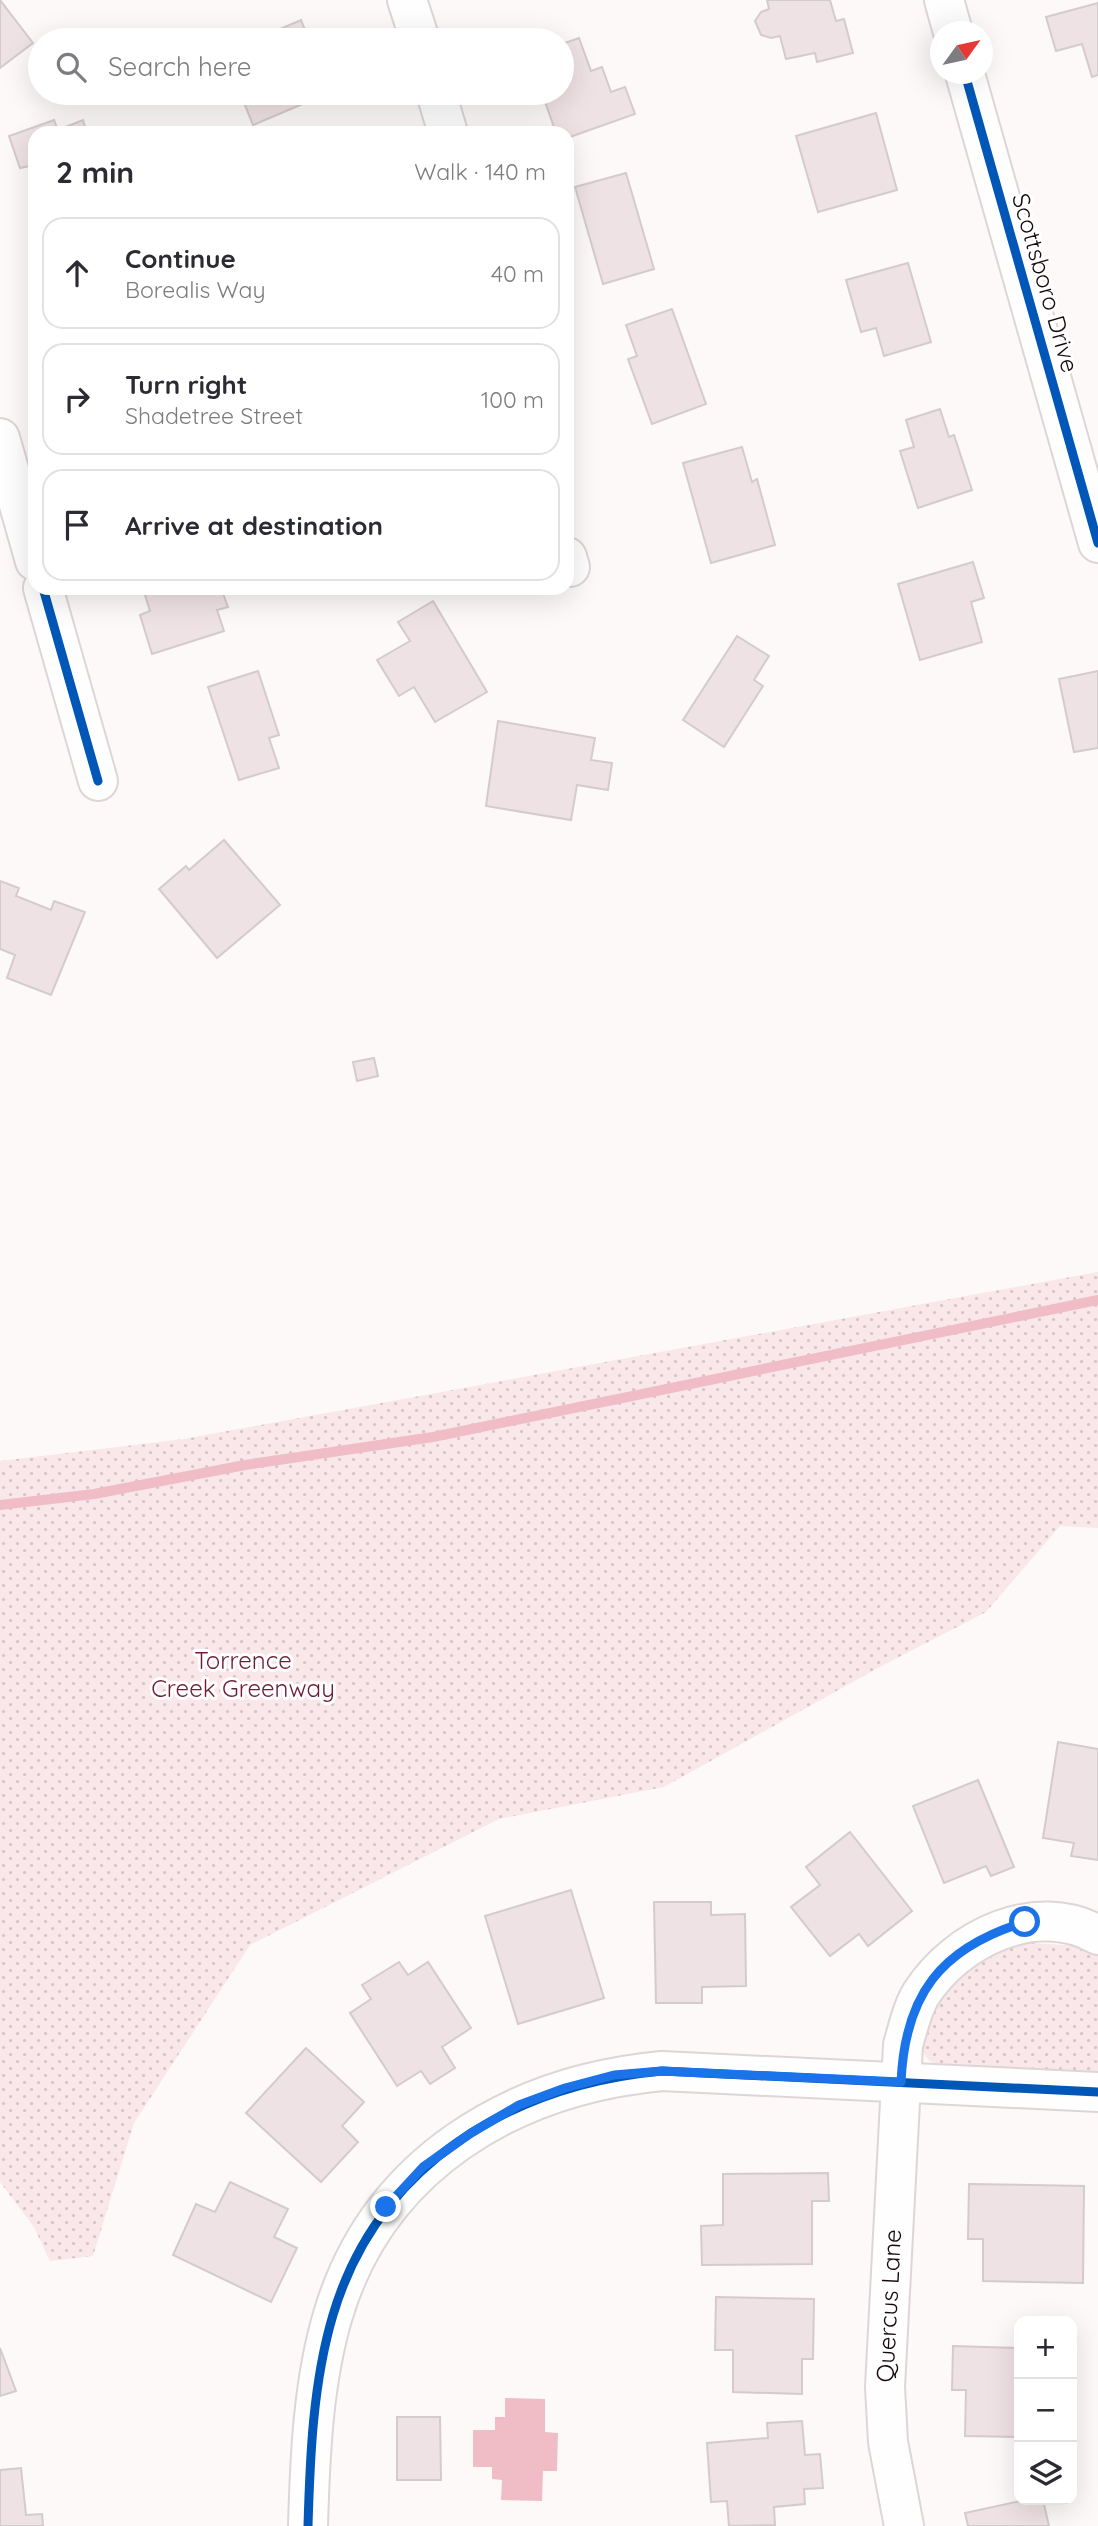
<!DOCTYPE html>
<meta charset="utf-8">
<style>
body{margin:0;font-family:Quicksand,sans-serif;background:#f7f7f7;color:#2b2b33}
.controls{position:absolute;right:21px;bottom:21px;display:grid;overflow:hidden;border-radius:14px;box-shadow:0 7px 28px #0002}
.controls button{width:63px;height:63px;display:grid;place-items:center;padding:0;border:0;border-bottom:2px solid #e1e1e2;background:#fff;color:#2b2b33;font:35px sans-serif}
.compass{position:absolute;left:930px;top:21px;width:63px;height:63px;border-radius:50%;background:#fff;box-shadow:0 7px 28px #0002;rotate:57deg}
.stop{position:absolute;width:21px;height:21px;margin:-16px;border:5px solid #1a73e8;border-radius:50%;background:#fff}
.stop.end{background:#1a73e8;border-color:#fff;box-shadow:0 2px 7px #0008}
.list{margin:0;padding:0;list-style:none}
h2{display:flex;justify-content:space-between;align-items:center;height:91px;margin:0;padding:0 28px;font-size:30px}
h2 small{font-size:23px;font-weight:400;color:#7c7c81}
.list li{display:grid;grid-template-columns:46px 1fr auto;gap:21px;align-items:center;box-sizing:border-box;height:112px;margin:0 14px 14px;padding:0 14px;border:2px solid #e1e1e2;border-radius:21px}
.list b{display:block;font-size:26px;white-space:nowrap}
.list p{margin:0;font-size:23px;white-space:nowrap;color:#7c7c81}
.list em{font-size:23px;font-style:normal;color:#7c7c81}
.icon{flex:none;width:38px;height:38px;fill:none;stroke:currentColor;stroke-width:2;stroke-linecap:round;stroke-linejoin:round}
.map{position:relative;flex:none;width:1098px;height:2526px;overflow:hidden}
.search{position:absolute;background:#fff;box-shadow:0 7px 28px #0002;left:28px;top:28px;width:546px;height:77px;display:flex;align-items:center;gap:18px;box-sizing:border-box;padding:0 24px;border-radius:38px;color:#7c7c81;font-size:26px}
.panel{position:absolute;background:#fff;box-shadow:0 7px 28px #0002;left:28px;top:126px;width:546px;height:469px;border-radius:21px}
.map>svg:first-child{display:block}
</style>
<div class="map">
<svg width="1098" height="2526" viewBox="0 0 1098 2526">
<defs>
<pattern id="grass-dots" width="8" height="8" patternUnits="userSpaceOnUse" patternTransform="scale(1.75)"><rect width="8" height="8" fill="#f9e7ea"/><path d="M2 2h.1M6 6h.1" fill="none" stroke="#d5c5c8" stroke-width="1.8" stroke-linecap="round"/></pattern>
</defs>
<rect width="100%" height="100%" fill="#fdf9f9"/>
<g fill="url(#grass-dots)">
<path d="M1098 1272V1528L1060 1526 986 1612 876 1669 664 1787 499 1819 250 1945 134 2123 93 2256 50 2261 34 2227 0 2182V1461L184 1439Z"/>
<path d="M1033 1943 1081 1946 1098 1954V2073L935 2064C896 2046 958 1973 981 1960 997 1950 1015 1946 1033 1943Z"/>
</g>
<path fill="#f0bdc7" d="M505 2398 545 2399V2432L558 2433 557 2471H543L542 2501 501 2500 502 2480 492 2479V2467H473V2430H495V2417H505Z"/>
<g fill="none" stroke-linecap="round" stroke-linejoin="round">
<path stroke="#f0bdc7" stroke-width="10" d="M0 1505 94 1494 245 1465 433 1437 1098 1300"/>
</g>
<g fill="#efe2e4" stroke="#d4cbcc" stroke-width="2">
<path d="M0 0 33 43 0 68Z"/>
<path d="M767 0H830L836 21 844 19 853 53 817 62 815 53 786 59 780 36 771 38 761 35 755 21 761 12 769 9Z"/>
<path d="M1098 3V75L1092 77 1082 44 1056 51 1046 17Z"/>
<path d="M301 20 309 40H254Z"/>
<path d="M579 38 591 71 602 67 611 92 625 87 635 114 567 138V133H556L542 93H562V44Z"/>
<path d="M240 93H308L312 100 253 125Z"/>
<path d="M876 113 897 190 818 212 796 136Z"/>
<path d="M54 120 58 130 83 120 87 133H35V179L30 166 20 168 9 136Z"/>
<path d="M626 173 654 269 603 284 575 187Z"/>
<path d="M908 263 931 342 884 356 876 328 861 332 846 280Z"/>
<path d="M672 309 706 404 652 424 628 359 637 356 626 325Z"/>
<path d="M940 409 949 437 954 435 972 490 918 508 900 451 914 447 906 420Z"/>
<path d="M742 447 752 482 757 479 775 545 711 563 683 463Z"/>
<path d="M973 562 984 598 971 602 982 642 920 660 898 584Z"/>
<path d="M221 588 228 607 217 610 224 631 152 654 140 615 150 611 144 592 152 588Z"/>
<path d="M433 601 487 692 435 722 414 687 399 696 377 660 410 641 398 622Z"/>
<path d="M737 636 769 656 754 680 763 686 724 747 683 720Z"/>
<path d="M258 671 279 735 269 738 279 768 239 780 208 687Z"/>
<path d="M1098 671V748L1074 752 1059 679Z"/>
<path d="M498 721 595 738 591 760 612 763 608 790 577 785 571 820 486 806Z"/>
<path d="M224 840 280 905 217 958 159 889 186 866 189 870Z"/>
<path d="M0 881 19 888 16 896 51 910 54 901 85 912 51 995 7 978 15 955 0 949Z"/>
<path d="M374 1058 378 1076 357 1081 353 1062Z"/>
<path d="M1058 1742 1098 1749V1860L1071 1856 1074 1843 1043 1838Z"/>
<path d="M978 1780 1014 1867 991 1876 986 1866 944 1883 913 1806Z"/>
<path d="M850 1832 912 1911 868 1946 859 1934 830 1956 791 1907 820 1885 806 1867Z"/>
<path d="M571 1890 604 1998 518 2024 485 1916Z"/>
<path d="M654 1902H711V1915L745 1914 746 1986 702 1987V2003H656Z"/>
<path d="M399 1962 408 1975 428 1962 471 2028 442 2047 455 2068 430 2084 421 2071 397 2086 350 2013 371 1999 362 1985Z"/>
<path d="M306 2048 364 2102 342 2126 358 2142 321 2182 246 2113Z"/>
<path d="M828 2173 829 2201H812V2264L702 2265 701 2226 723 2225V2174Z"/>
<path d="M230 2182 288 2209 274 2237 297 2248 271 2302 173 2255 196 2204 215 2212Z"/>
<path d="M969 2184 1084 2186 1083 2283 983 2281V2239H968Z"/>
<path d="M716 2297 814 2299 813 2359H802V2394L733 2392V2350H715Z"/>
<path d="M953 2346 1019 2348V2437L965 2436 966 2390H952Z"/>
<path d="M0 2348 16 2391 0 2396Z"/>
<path d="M397 2417H440L441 2480H397Z"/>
<path d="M802 2421 805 2455 820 2454 823 2488 804 2489 805 2504 774 2507 775 2525 729 2526 727 2501 711 2502 707 2443 768 2438 767 2423Z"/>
<path d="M21 2468 26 2515 42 2514 43 2526H0V2470Z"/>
<path d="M1025 2500H1043L1049 2526H968L965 2513Z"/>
</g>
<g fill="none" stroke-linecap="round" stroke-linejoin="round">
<g stroke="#ded5d6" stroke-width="42">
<g id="minor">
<path d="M407 0 420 40"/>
<path d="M944 0 953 32"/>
<path d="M965 74 1098 543"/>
<path d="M436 93 448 133"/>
<path d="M0 438 35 561"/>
<path d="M567 557 570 567"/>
<path d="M43 588 98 781"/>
<path d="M308 2526C310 2456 313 2382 333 2315 378 2164 512 2085 662 2071L1098 2092"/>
<path id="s1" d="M904 2526 888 2442 885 2387 903 2045C908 2028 912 2009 921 1994 957 1938 1036 1900 1098 1935"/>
</g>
</g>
<use href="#minor" stroke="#fffefe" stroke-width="38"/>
<g stroke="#fff" stroke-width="13">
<g id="cycleway">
<path d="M965 74 1098 543"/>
<path d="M43 588 98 781"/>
<path d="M308 2526C310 2456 313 2382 333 2315 378 2164 512 2085 662 2071L1098 2092"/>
</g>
</g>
<use href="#cycleway" stroke="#0057b8" stroke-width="9"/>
</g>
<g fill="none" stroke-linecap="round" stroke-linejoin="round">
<path stroke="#1a73e8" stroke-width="9" d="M386 2207 423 2167 471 2133 519 2105 565 2088 614 2075 662 2071 901 2082C905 1995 940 1948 1025 1922"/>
</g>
<g text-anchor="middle" stroke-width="6" stroke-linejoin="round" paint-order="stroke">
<g font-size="24" fill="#16090c" stroke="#fff">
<text transform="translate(1045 283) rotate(74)" y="8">Scottsboro Drive</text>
<text dy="8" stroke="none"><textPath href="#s1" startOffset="222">Quercus Lane</textPath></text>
</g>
<g font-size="24" fill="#6f1d37" stroke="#fff">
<text x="243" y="1669">Torrence<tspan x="243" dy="28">Creek Greenway</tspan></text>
</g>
</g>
</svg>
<div class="controls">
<button>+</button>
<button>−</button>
<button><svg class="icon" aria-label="layers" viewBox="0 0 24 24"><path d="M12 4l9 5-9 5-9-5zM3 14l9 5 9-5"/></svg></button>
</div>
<svg class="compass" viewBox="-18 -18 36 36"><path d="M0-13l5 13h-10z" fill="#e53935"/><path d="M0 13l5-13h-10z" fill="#7c7c81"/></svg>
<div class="stop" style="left:1025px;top:1922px"></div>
<div class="stop end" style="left:386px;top:2207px"></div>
<div class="search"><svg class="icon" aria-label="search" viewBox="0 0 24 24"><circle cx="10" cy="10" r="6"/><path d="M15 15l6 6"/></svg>Search here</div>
<section class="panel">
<h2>2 min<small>Walk · 140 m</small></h2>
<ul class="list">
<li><svg class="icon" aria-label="ahead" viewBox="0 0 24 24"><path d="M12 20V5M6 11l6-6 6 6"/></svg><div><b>Continue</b><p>Borealis Way</p></div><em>40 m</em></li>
<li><svg class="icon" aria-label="right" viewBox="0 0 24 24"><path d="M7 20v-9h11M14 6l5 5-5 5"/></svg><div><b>Turn right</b><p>Shadetree Street</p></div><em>100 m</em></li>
<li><svg class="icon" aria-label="arrive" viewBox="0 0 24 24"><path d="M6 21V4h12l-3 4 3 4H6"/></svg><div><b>Arrive at destination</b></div></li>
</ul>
</section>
</div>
